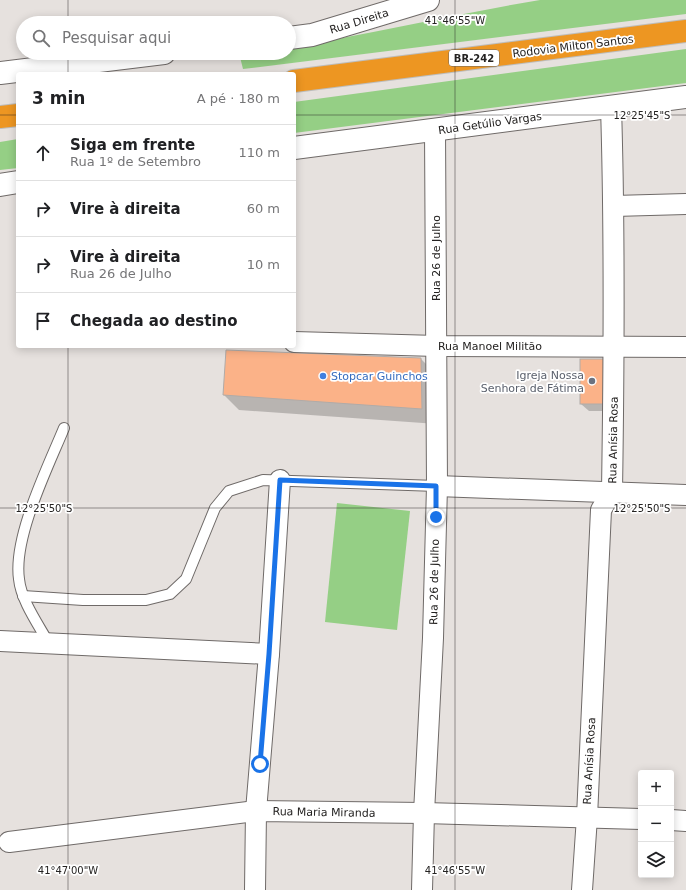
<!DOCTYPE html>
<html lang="pt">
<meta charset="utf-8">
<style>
body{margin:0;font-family:"DejaVu Sans",sans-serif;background:#f2f2f2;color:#202124}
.controls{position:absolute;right:12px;bottom:12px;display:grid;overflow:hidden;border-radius:4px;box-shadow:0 2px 10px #0003}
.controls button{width:36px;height:36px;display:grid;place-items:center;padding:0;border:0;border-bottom:1px solid #e0e0e0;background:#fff;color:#202124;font:20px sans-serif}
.stop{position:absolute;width:12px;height:12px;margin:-9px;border:3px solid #1a73e8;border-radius:50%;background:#fff}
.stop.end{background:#1a73e8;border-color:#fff;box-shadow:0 1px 4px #0008}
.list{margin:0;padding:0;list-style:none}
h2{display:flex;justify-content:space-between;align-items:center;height:52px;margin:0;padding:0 16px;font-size:17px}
h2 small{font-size:13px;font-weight:400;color:#757577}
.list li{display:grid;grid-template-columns:26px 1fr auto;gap:12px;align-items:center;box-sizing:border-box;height:56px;padding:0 16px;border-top:1px solid #e0e0e0}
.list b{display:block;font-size:15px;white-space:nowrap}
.list p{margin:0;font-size:13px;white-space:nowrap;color:#757577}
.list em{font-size:13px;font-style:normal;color:#757577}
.icon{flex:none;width:22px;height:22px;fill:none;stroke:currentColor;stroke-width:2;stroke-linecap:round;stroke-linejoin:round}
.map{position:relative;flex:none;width:686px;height:890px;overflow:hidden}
.search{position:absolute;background:#fff;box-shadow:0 2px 10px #0003;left:16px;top:16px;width:280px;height:44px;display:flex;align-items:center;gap:10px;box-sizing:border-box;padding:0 14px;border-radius:22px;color:#757577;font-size:15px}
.panel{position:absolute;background:#fff;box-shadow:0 2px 10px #0003;left:16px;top:72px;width:280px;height:276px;border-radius:4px}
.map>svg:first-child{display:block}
</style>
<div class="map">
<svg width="686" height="890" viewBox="0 0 686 890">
<rect width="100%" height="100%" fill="#e6e1de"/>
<g fill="#95cf85">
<path d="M540 0H686V14L243 69 239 53H289V47C373 34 456 14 540 0Z"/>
<path d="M686 49V83L294 133V102Z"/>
<path d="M18 139V168L0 170V142Z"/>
<path d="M337 503 410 511 397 630 325 622Z"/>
</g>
<g fill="#0003">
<path d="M421 359 436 374 437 424 239 410 224 395Z"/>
<path d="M581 360 611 411H589L581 404Z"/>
</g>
<g fill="#fbb288" stroke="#b0aba8">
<path d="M226 350 421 358 422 409 223 395Z"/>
<rect x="580" y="359" width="24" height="45"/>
</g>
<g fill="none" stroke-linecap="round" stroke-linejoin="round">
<g stroke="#6f6a68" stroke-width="12">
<g id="lane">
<path d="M23 596 83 600H146L170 594 186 579 215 508 229 491 263 480 437 486"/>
<path d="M48 642C38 624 21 600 19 579 13 537 48 467 64 428"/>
</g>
</g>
<g stroke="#6f6a68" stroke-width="22">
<g id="street">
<path d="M614 206 686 204"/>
<path d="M294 342 437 346 686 347"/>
<path d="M437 486 686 495"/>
<path d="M0 641 269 654"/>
<path d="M671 820 686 821"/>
<path d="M9 842 256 811 424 813 641 819"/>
<path d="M255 890 256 811 269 654 280 480"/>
<path d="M422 890 424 813 433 638 437 486 435 130"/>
<path d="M582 890 587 817 601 510 612 491C614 363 615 235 611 107"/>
</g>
</g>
<g stroke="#6f6a68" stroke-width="24">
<g id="secondary">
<path d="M289 38 312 35 428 0"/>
<path d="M0 73 164 53"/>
<path d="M294 148 686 97"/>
<path d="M0 185 18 182"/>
</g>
</g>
<g stroke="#bdbdbc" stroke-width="24">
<g id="highway">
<path d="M294 81 686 31"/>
<path d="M0 117 18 115"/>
</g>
</g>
<use href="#lane" stroke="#fff" stroke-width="10"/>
<use href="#street" stroke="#fff" stroke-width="20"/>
<use href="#secondary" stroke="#fff" stroke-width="22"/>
<use href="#highway" stroke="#ed9622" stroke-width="22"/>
</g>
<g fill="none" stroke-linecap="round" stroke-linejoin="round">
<path stroke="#1a73e8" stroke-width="5" d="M260 764 269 654 280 480 436 486V517"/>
</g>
<path fill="none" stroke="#242221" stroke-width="1" stroke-opacity="0.45" d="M68 0V23M455 0V890M68 53V74M0 115H18M294 115H686M68 346V890M0 508H686"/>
<circle fill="#3f7fe0" stroke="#fff" stroke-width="1.5" cx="323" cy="376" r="4"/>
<circle fill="#6b7280" stroke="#fff" stroke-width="1.5" cx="592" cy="381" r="4"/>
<g text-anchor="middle" stroke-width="3.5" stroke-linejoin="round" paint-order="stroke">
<rect fill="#fff" stroke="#666464" stroke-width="1" x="449" y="50" width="50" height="16" rx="3"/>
<g font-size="10" font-weight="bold" fill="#242221">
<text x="474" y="62">BR-242</text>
</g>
<g font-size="11" fill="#242221" stroke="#fff">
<text transform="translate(359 21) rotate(-17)" y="4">Rua Direita</text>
<text transform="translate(573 46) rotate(-7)" y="4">Rodovia Milton Santos</text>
<text transform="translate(490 123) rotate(-8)" y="4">Rua Getúlio Vargas</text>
<text transform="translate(436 258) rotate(-90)" y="4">Rua 26 de Julho</text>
<text x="490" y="350">Rua Manoel Militão</text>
<text transform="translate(613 440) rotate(-89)" y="4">Rua Anísia Rosa</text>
<text transform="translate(434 582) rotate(-89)" y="4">Rua 26 de Julho</text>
<text transform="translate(589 761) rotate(-87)" y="4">Rua Anísia Rosa</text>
<text transform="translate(324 812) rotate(1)" y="4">Rua Maria Miranda</text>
</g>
<g font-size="11" fill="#5b616d" stroke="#fff" text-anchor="end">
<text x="584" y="379">Igreja Nossa<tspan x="584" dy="13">Senhora de Fátima</tspan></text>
</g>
<g font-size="11" fill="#366cbe" stroke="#fff" text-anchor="start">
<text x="331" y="380">Stopcar Guinchos</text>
</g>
</g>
<g font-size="10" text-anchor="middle" fill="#242221" stroke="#fff" stroke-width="3.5" stroke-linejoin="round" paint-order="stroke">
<text x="455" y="24">41°46'55"W</text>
<text x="642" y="119">12°25'45"S</text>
<text x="44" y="512">12°25'50"S</text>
<text x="642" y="512">12°25'50"S</text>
<text x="68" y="874">41°47'00"W</text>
<text x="455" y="874">41°46'55"W</text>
</g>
</svg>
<div class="controls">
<button>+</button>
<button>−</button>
<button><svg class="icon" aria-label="layers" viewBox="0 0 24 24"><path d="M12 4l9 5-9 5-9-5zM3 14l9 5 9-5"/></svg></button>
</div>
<div class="stop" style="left:260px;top:764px"></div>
<div class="stop end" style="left:436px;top:517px"></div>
<div class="search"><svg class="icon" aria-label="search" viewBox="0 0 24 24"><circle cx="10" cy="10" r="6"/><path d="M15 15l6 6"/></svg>Pesquisar aqui</div>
<section class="panel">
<h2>3 min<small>A pé · 180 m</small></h2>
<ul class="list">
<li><svg class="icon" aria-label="ahead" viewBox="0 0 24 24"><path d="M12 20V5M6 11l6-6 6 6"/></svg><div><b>Siga em frente</b><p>Rua 1º de Setembro</p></div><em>110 m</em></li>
<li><svg class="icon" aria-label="right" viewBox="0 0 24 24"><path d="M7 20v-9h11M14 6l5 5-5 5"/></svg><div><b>Vire à direita</b></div><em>60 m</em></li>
<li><svg class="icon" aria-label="right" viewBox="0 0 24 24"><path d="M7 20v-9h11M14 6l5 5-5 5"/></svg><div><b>Vire à direita</b><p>Rua 26 de Julho</p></div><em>10 m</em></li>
<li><svg class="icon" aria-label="arrive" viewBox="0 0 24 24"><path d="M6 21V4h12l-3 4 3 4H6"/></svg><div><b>Chegada ao destino</b></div></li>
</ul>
</section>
</div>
